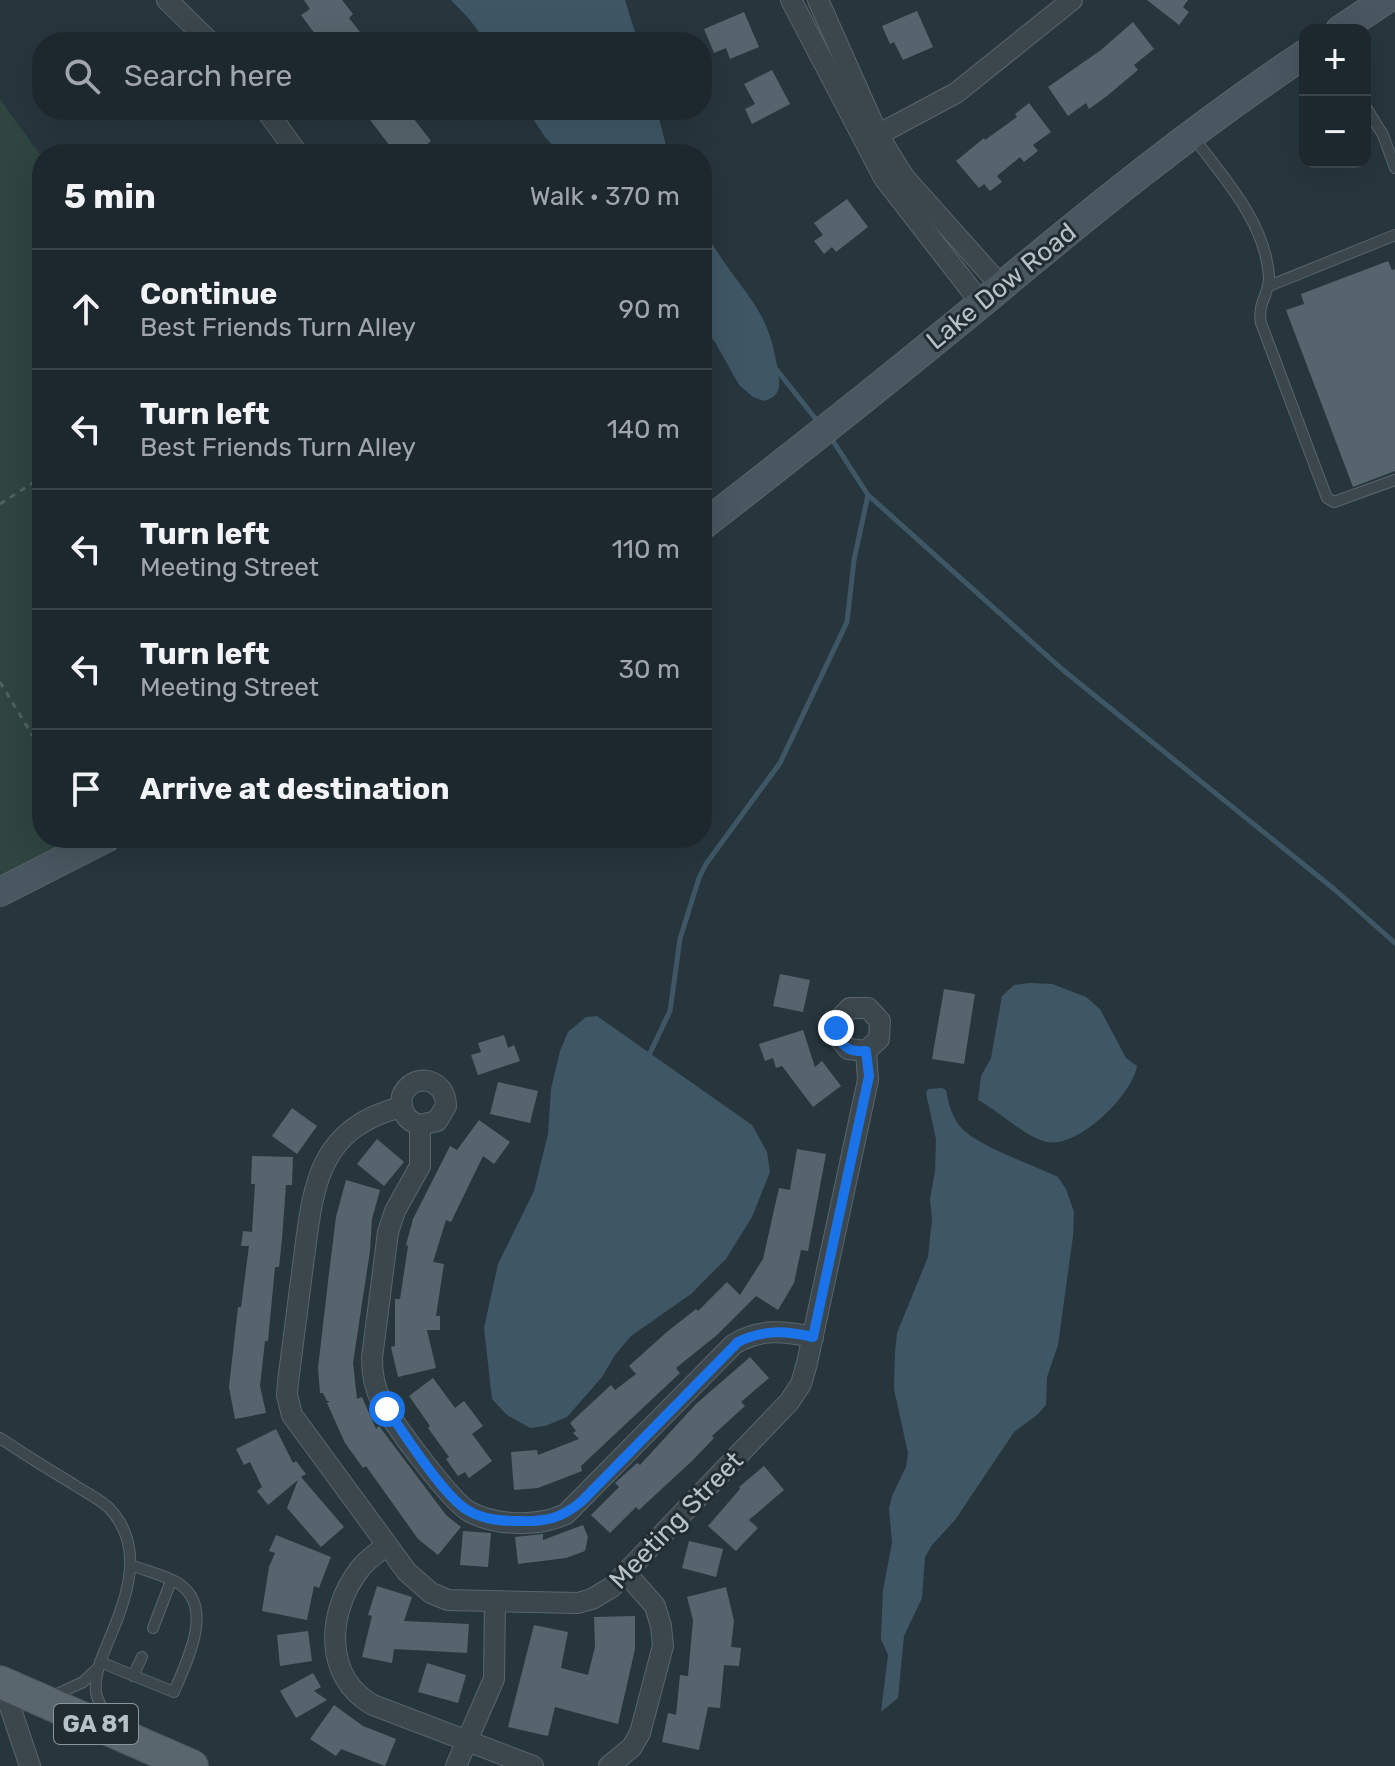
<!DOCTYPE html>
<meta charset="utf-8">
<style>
body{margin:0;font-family:Rubik,sans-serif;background:#253036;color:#f1f3f6}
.controls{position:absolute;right:24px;top:24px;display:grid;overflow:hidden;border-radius:16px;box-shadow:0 8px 32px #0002}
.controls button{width:72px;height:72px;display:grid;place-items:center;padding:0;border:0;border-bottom:2px solid #3b444a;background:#1d282e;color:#f1f3f6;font:40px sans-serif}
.stop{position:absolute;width:24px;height:24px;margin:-18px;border:6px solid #1a73e8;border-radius:50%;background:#fff}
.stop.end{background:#1a73e8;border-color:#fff;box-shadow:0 2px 8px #0008}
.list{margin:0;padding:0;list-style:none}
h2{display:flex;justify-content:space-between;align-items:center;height:104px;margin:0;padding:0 32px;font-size:34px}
h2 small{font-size:26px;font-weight:400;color:#a0a6aa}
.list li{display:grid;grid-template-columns:52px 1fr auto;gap:24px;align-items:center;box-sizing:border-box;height:120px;padding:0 32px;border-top:2px solid #3b444a}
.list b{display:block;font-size:30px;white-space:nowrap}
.list p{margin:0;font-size:26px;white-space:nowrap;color:#a0a6aa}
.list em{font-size:26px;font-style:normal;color:#a0a6aa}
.icon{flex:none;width:44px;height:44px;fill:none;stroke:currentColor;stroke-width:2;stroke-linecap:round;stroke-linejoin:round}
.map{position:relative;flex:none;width:1395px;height:1766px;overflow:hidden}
.search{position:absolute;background:#1d282e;box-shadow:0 8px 32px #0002;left:32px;top:32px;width:680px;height:88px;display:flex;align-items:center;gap:20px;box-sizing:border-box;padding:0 28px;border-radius:32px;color:#a0a6aa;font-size:30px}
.panel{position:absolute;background:#1d282e;box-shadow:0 8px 32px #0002;left:32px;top:144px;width:680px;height:704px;border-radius:32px}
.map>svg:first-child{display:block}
</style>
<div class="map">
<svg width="1395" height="1766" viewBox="0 0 1395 1766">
<rect width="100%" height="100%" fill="#27363d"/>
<path fill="#2f4540" d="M0 99 42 157V838H107L0 889Z"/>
<g fill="#3f5764">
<path d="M451 0H625L638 42H486L470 20Z"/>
<path d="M527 110H657L668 154H561L545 137Z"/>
<path d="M702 231C713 244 721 258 731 272 758 308 769 321 777 366 780 384 783 395 764 401L753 397 739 385 715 342 702 326Z"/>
<path d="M1030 983 1052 984 1086 997 1100 1009 1126 1058 1137 1066C1132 1095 1079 1148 1047 1142 1026 1138 999 1111 978 1100L981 1076 991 1058 1002 996 1014 985Z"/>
<path d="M597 1016 752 1125 767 1152 770 1172 752 1217 726 1259 691 1294 631 1336 615 1355 602 1377 567 1417 545 1426 530 1428 507 1415 492 1399 484 1328 498 1264 534 1191 548 1134 551 1089 560 1051 568 1032 586 1017Z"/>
<path d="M942 1088 946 1090C948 1102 952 1116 959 1125 973 1145 1034 1165 1058 1177L1066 1189 1074 1212 1073 1236 1058 1345 1047 1377 1046 1405 1037 1415 1014 1432 955 1520 932 1545 925 1557 922 1598 904 1636 898 1698 881 1712 888 1655 881 1639 883 1590 892 1543 889 1508 892 1496 906 1467 908 1453 894 1389 895 1353 897 1333 928 1257 932 1219 930 1199 935 1171 936 1139 926 1093 928 1089Z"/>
</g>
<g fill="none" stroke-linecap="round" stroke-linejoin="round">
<g stroke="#3f5764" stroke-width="5">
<path d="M776 369 815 418"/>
<path d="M833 441 868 495 1063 670 1334 889 1395 943"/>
<path d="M650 1053 670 1011 680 939 699 878 706 864 780 763 847 622 854 560 868 495"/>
</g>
</g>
<g fill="#56656d">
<path d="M304 0H342L353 14 349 18 360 32 346 42H321L301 15 310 9Z"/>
<path d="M1147 0H1188L1183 7 1189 12 1179 25Z"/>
<path d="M917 11 933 47 903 60 894 42 890 44 882 26Z"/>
<path d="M744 12 759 47 730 59 726 48 714 53 704 29Z"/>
<path d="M1133 22 1154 49 1134 65 1138 70 1107 96 1089 109 1086 103 1068 116 1048 87 1101 50Z"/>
<path d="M772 70 790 104 752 124 745 109 755 104 744 84Z"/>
<path d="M1029 103 1051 132 1033 145 1038 151 1024 162 1020 157 997 176 1002 182 990 191 984 184 979 188 956 161 984 138 985 140 1017 117 1015 114Z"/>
<path d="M374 110H407L431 141 415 154H396L367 116Z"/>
<path d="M847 199 868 227 836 252 832 247 824 254 814 241 823 235 814 223Z"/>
<path d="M1388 261 1392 270 1395 269V471L1353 487 1286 310 1304 304 1301 294Z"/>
<path d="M780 974 810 980 803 1012 773 1006Z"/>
<path d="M944 989 975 994 964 1064 932 1059Z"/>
<path d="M803 1030 815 1067 822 1061 841 1086 813 1107 782 1066 776 1068 773 1058 765 1061 759 1044Z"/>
<path d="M504 1035 508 1048 514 1045 520 1061 478 1075 471 1055 481 1052 478 1043Z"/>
<path d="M498 1082 538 1091 530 1123 490 1114Z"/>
<path d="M292 1108 317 1126 297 1154 272 1136Z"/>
<path d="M479 1120 510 1142 494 1164 483 1156 451 1222 446 1220 433 1262 444 1264 436 1316H440V1330H427L436 1368 398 1377 391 1347 395 1346V1299H400L408 1246 406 1245 413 1219 450 1146 457 1150Z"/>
<path d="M377 1139 404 1162 384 1186 357 1164Z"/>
<path d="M797 1149 826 1154 808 1251 801 1250 794 1283 778 1310 756 1296 717 1335 676 1368 680 1373 581 1466 582 1471 538 1488 514 1490 511 1452 537 1450 538 1455 579 1439 573 1433 576 1431 570 1423 611 1385 615 1390 636 1374 629 1366 668 1331 696 1309 698 1311 727 1282 740 1295 763 1259 779 1188 790 1190Z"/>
<path d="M252 1156 293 1157 292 1185H286L282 1239 279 1267H275L268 1341H265L260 1386 266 1413 235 1419 229 1387 238 1307H241L249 1246H241L243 1231 252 1232 255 1184H251Z"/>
<path d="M346 1180 380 1190 372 1219 370 1251 353 1363 357 1399 362 1397 376 1429 379 1426 446 1515 461 1527 438 1555 418 1539 366 1466 363 1468 345 1443 327 1403 330 1401H327L323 1393H320L318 1368 329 1273 336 1217Z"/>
<path d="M750 1357 769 1378 741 1402 745 1406 712 1436 714 1438 693 1460 639 1510 636 1507 610 1533 591 1515 619 1487 615 1483 637 1463 640 1465 696 1404Z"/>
<path d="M433 1378 455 1408 464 1401 483 1426 472 1434 492 1461 469 1478 465 1472 458 1476 446 1459 449 1457 428 1428 430 1426 409 1396Z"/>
<path d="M276 1429 293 1463 296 1461 306 1474 301 1477 344 1527 321 1547 287 1508 298 1480 268 1505 257 1491 262 1487 250 1462 244 1465 236 1449Z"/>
<path d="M764 1466 784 1490 749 1520 758 1528 736 1551 708 1526 740 1489 739 1487Z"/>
<path d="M583 1525 588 1537 585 1551 566 1558 518 1564 515 1537 543 1534V1540Z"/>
<path d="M463 1531 491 1533 488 1567 460 1565Z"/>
<path d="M276 1535 331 1557 319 1588 314 1586 307 1620 262 1611 269 1567 275 1553 269 1551Z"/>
<path d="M689 1541 723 1549 716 1577 682 1568Z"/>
<path d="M377 1586 412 1597 404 1621 469 1624 467 1653 394 1649 392 1663 362 1657 372 1616 368 1615Z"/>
<path d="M726 1587 734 1621 731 1647 741 1648 739 1666 724 1665 720 1708 708 1707 699 1750 662 1742 668 1713 676 1715 680 1675 688 1676 693 1620 687 1597Z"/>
<path d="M635 1616V1649L618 1724 555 1707 548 1736 508 1727 534 1625 568 1632 561 1668 588 1675 595 1647 594 1617Z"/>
<path d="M308 1631 312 1661 280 1666 277 1635Z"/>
<path d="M427 1663 466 1675 458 1703 418 1692Z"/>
<path d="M313 1673 321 1687 314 1691 327 1700 296 1718 280 1691Z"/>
<path d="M334 1705 363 1726 396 1739 385 1766 341 1749 336 1756 310 1739Z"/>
</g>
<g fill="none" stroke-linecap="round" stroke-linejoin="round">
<g stroke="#59656b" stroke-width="12">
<g id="lane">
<path d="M1365 106 1383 135 1395 168"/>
<path d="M1193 137C1224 178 1265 222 1269 276 1270 294 1257 302 1261 323L1327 498 1334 502 1395 480"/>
<path d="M1269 286 1395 235"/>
<path d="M0 1438C24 1454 48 1469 73 1484 84 1492 99 1498 109 1508 146 1547 127 1597 109 1640 102 1657 94 1674 96 1693 98 1703 105 1713 110 1721"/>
<path d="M153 1628 171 1581"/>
<path d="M100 1662 174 1692C186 1662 216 1607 178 1583 165 1575 146 1571 131 1565"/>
<path d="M133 1676 142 1657"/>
<path d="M53 1696 83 1682 98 1668"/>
</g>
</g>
<g stroke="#59656b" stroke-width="22">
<g id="street">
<path d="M167 0 210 42"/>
<path d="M791 0 884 178 981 303"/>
<path d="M818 0 878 135 904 177 1001 286"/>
<path d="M266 110 298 154"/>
<path d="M868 140 956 93 1072 0"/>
<path d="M401 1107C315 1129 313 1190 303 1265 298 1304 293 1343 288 1382L287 1395 292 1415 407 1572 431 1593 448 1600 578 1603 592 1599 612 1587 789 1402 801 1384 807 1363 868 1080 866 1051 848 1049 837 1035 840 1018 850 1008H868L880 1021 879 1039 866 1051"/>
<path d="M420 1125 437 1121 446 1106C446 1078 413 1071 402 1096 400 1111 406 1121 420 1125V1166L395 1211 388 1232 372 1358C372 1373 374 1387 381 1400 391 1421 451 1502 470 1512 497 1526 539 1527 566 1514L734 1344C760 1328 784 1331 813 1337"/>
<path d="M387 1545C377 1553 366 1560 359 1570 327 1612 323 1677 373 1705L533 1766"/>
<path d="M2 1683 30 1766"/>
<path d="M456 1766 494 1679 495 1602"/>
<path d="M609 1766 632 1747 640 1733 663 1646 661 1626 655 1606 626 1573"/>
</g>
</g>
<g stroke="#59656b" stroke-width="30">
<g id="secondary">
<path d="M1340 30 1385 0"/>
<path d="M702 526C795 454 887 381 978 306 1083 218 1191 130 1305 54"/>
<path d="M0 892 106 838"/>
</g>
</g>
<g stroke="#475359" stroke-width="34">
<path id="primary" d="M0 1682 192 1766"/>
</g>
<g stroke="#4e615f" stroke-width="3" stroke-dasharray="6 6" stroke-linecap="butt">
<path d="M0 504 42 477"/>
<path d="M0 682 42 751"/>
</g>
<use href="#lane" stroke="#3b474d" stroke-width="10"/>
<use href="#street" stroke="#3b474d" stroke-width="20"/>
<use href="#secondary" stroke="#495760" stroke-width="28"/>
<use href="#primary" stroke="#59666d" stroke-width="32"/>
</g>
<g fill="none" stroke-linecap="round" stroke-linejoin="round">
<path stroke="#1a73e8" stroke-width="10" d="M387 1409C405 1435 443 1495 467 1510 484 1520 501 1521 520 1521 546 1522 562 1518 582 1501L738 1342C764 1329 786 1331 813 1337L869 1076 866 1051C849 1053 838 1045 836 1028"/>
</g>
<g text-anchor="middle" stroke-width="6" stroke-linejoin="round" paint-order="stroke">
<rect fill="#202c32" stroke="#8a959b" stroke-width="2" x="54" y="1704" width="84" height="40" rx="6"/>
<g font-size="24" font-weight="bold" fill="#b7c2c8">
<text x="96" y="1732">GA 81</text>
</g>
<g font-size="26" fill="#b7c2c8" stroke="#202c32">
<text transform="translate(1001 286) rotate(-39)" y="9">Lake Dow Road</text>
<text transform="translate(676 1520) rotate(-46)" y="9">Meeting Street</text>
</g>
</g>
</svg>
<div class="controls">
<button>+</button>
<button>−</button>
</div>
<div class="stop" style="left:387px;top:1409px"></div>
<div class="stop end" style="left:836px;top:1028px"></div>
<div class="search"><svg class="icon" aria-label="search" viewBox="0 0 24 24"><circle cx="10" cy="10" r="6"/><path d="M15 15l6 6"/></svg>Search here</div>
<section class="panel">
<h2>5 min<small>Walk · 370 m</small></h2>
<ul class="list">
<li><svg class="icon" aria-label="ahead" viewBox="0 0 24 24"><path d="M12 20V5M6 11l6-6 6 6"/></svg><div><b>Continue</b><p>Best Friends Turn Alley</p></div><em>90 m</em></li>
<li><svg class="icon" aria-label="left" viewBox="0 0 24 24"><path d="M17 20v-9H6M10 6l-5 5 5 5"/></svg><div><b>Turn left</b><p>Best Friends Turn Alley</p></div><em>140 m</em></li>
<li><svg class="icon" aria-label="left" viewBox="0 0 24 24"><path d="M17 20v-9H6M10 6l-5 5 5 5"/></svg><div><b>Turn left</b><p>Meeting Street</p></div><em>110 m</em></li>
<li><svg class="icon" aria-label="left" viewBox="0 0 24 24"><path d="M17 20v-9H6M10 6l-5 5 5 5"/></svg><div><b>Turn left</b><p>Meeting Street</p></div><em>30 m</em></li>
<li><svg class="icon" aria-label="arrive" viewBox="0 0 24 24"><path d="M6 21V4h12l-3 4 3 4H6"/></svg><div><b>Arrive at destination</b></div></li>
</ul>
</section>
</div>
